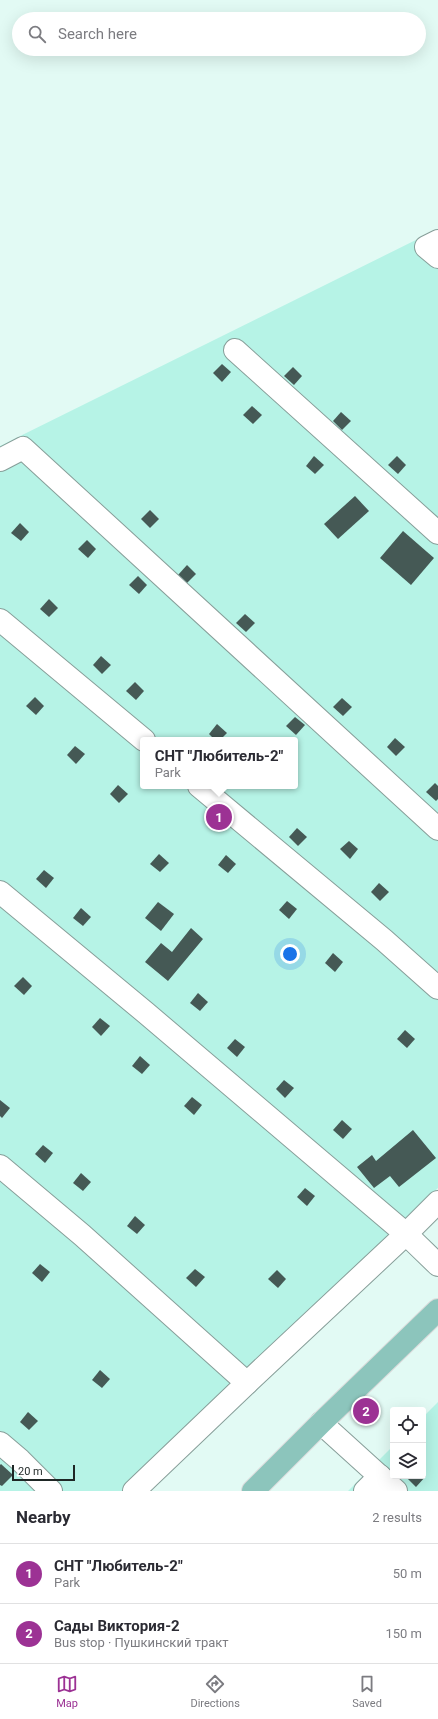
<!DOCTYPE html>
<meta charset="utf-8">
<style>
body{margin:0;font-family:Roboto,sans-serif;background:#f7f7f7;color:#2b2b33}
.controls{position:absolute;right:12px;bottom:12px;display:grid;overflow:hidden;border-radius:4px;box-shadow:0 4px 16px #0002}
.controls button{width:36px;height:36px;display:grid;place-items:center;padding:0;border:0;border-bottom:1px solid #e1e1e2;background:#fff;color:#2b2b33;font:20px sans-serif}
.scale{position:absolute;left:12px;bottom:10px;width:63px;box-sizing:border-box;padding-left:4px;border:2px solid #1e2725;border-top:0;font-size:11px;line-height:14px;white-space:nowrap;color:#1e2725;-webkit-text-stroke:3px #fff;paint-order:stroke}
.you{position:absolute;left:290px;top:954px;width:14px;height:14px;margin:-10px;border:3px solid #fff;border-radius:50%;background:#1a73e8;box-shadow:0 0 0 6px #1a73e833}
.badge{display:grid;place-items:center;width:26px;height:26px;border-radius:50%;background:#9c3294;color:#fff;font-size:13px;font-weight:700}
.pin{position:absolute;translate:-50% -50%;border:2px solid #fff;box-shadow:0 1px 4px #0006}
.popup{position:absolute;left:140px;top:737px;width:158px;height:52px;box-sizing:border-box;display:grid;place-content:center;border-radius:4px;background:#fff;filter:drop-shadow(0 1px 3px #0005);font-size:13px;white-space:nowrap;color:#7c7c81}
.popup b{font-size:15px;color:#2b2b33}
.popup::after{content:'';position:absolute;left:50%;top:100%;margin-left:-8px;border:8px solid transparent;border-top-color:#fff}
.list{margin:0;padding:0;list-style:none}
h2{display:flex;justify-content:space-between;align-items:center;height:52px;margin:0;padding:0 16px;font-size:17px}
h2 small{font-size:13px;font-weight:400;color:#7c7c81}
.list li{display:grid;grid-template-columns:26px 1fr auto;gap:12px;align-items:center;box-sizing:border-box;height:60px;padding:0 16px;border-top:1px solid #e1e1e2}
.list b{display:block;font-size:15px;white-space:nowrap}
.list p{margin:0;font-size:13px;white-space:nowrap;color:#7c7c81}
.list em{font-size:13px;font-style:normal;color:#7c7c81}
.icon{flex:none;width:22px;height:22px;fill:none;stroke:currentColor;stroke-width:2;stroke-linecap:round;stroke-linejoin:round}
.map{position:relative;flex:none;width:438px;height:1491px;overflow:hidden}
.search{position:absolute;background:#fff;box-shadow:0 4px 16px #0002;left:12px;right:12px;top:12px;height:44px;display:flex;align-items:center;gap:10px;box-sizing:border-box;padding:0 14px;border-radius:22px;color:#7c7c81;font-size:15px}
.sheet{height:172px;background:#fff}
nav{display:flex;justify-content:space-around;align-items:center;box-sizing:border-box;height:56px;border-top:1px solid #e1e1e2;background:#fff;font-size:11px;color:#7c7c81}
nav a{display:grid;justify-items:center;gap:2px}
nav .on{color:#9c3294}
.map>svg:first-child{display:block}
</style>
<div class="map">
<svg width="438" height="1491" viewBox="0 0 438 1491">
<rect width="100%" height="100%" fill="#e2faf4"/>
<g fill="#b6f3e6" fill-rule="evenodd">
<path d="M438 229V1188L257 1361 124 1491H0V446ZM143 740H295V786H143Z"/>
<path d="M438 1402V1491H348L393 1446V1476H423V1417Z"/>
</g>
<g fill="#455955">
<path d="M222 364 231 372 222 382 213 373Z"/>
<path d="M293 367 302 376 294 385 284 376Z"/>
<path d="M252 406 262 415 253 424 243 415Z"/>
<path d="M341 412 351 421 342 430 333 421Z"/>
<path d="M314 456 324 465 315 474 306 466Z"/>
<path d="M397 456 406 465 398 474 388 465Z"/>
<path d="M355 496 369 511 338 539 324 524Z"/>
<path d="M150 510 159 519 150 528 141 519Z"/>
<path d="M20 523 29 532 21 541 11 533Z"/>
<path d="M403 531 434 558 411 585 380 558Z"/>
<path d="M87 540 96 549 88 558 78 549Z"/>
<path d="M187 565 196 574 187 583 178 575Z"/>
<path d="M138 576 147 585 139 594 129 585Z"/>
<path d="M49 599 58 608 49 617 40 609Z"/>
<path d="M245 614 255 623 246 632 236 623Z"/>
<path d="M101 656 111 665 102 674 93 665Z"/>
<path d="M135 682 144 691 136 700 126 691Z"/>
<path d="M35 697 44 706 36 715 26 706Z"/>
<path d="M342 698 352 707 343 716 333 707Z"/>
<path d="M295 717 305 725 296 735 286 726Z"/>
<path d="M217 724 227 733 220 740H215L209 734Z"/>
<path d="M395 738 405 747 396 756 387 747Z"/>
<path d="M75 746 85 754 76 764 67 755Z"/>
<path d="M435 783 438 786V799L436 801 426 792Z"/>
<path d="M118 785 128 794 119 803 110 794Z"/>
<path d="M297 828 307 837 298 846 289 837Z"/>
<path d="M349 841 358 849 350 859 340 849Z"/>
<path d="M159 854 169 863 160 872 150 864Z"/>
<path d="M226 855 236 864 228 873 218 865Z"/>
<path d="M44 870 54 878 46 888 36 879Z"/>
<path d="M379 883 389 892 380 901 371 892Z"/>
<path d="M287 901 297 909 289 919 279 910Z"/>
<path d="M158 902 174 914 161 931 145 918Z"/>
<path d="M81 908 91 917 83 926 73 918Z"/>
<path d="M191 928 203 939 168 981 145 962 161 943 172 952Z"/>
<path d="M333 953 343 962 335 972 325 963Z"/>
<path d="M23 977 32 986 24 995 14 986Z"/>
<path d="M198 993 208 1002 200 1011 190 1003Z"/>
<path d="M100 1018 110 1026 101 1036 92 1027Z"/>
<path d="M405 1030 415 1039 407 1048 397 1039Z"/>
<path d="M235 1039 245 1047 237 1057 227 1048Z"/>
<path d="M140 1056 150 1065 142 1074 132 1066Z"/>
<path d="M284 1080 294 1088 285 1098 276 1089Z"/>
<path d="M192 1097 202 1105 194 1115 184 1106Z"/>
<path d="M0 1100 10 1108 2 1118 0 1116Z"/>
<path d="M342 1120 352 1129 343 1139 333 1130Z"/>
<path d="M413 1130 436 1158 399 1187 390 1176 374 1188 357 1167 372 1155 376 1161Z"/>
<path d="M43 1145 53 1153 45 1163 35 1154Z"/>
<path d="M81 1173 91 1182 83 1191 73 1183Z"/>
<path d="M305 1188 315 1196 307 1206 297 1197Z"/>
<path d="M135 1216 145 1225 137 1234 127 1226Z"/>
<path d="M40 1264 50 1272 42 1282 32 1273Z"/>
<path d="M195 1269 205 1277 196 1287 186 1278Z"/>
<path d="M277 1270 286 1279 278 1288 268 1279Z"/>
<path d="M100 1370 110 1379 102 1388 92 1380Z"/>
<path d="M28 1412 38 1421 29 1430 20 1422Z"/>
<path d="M1 1464 13 1475 2 1486 0 1485V1465Z"/>
<path d="M423 1474 426 1476 416 1487 406 1477 407 1476H423Z"/>
</g>
<g fill="none" stroke-linecap="round" stroke-linejoin="round">
<g stroke="#879e99" stroke-width="24">
<g id="minor">
<path d="M438 241 426 247 438 257"/>
<path d="M235 350 438 533"/>
<path d="M0 460 23 448 438 829"/>
<path d="M0 620 144 740"/>
<path d="M199 786 384 940 438 988"/>
<path d="M0 892 146 1013 406 1234 438 1265"/>
<path d="M0 1166 82 1235 247 1383 406 1234 438 1202"/>
<path d="M321 1423 396 1491"/>
<path d="M0 1443 20 1460 51 1491"/>
<path d="M134 1491 247 1383"/>
<path d="M365 1491 380 1476"/>
</g>
</g>
<g stroke="#dbdcdc" stroke-width="24">
<path id="major" d="M253 1491 321 1423 438 1310"/>
</g>
<use href="#minor" stroke="#fff" stroke-width="22"/>
<use href="#major" stroke="#8cc5bc" stroke-width="22"/>
</g>
</svg>
<div class="controls">
<button><svg class="icon" aria-label="locate" viewBox="0 0 24 24"><circle cx="12" cy="12" r="6"/><path d="M12 2v4M12 18v4M2 12h4M18 12h4"/></svg></button>
<button><svg class="icon" aria-label="layers" viewBox="0 0 24 24"><path d="M12 4l9 5-9 5-9-5zM3 14l9 5 9-5"/></svg></button>
</div>
<div class="scale">20 m</div>
<div class="you"></div>
<div class="pin badge" style="left:219px;top:817px">1</div>
<div class="popup"><b>СНТ &quot;Любитель-2&quot;</b>Park</div>
<div class="pin badge" style="left:366px;top:1411px">2</div>
<div class="search"><svg class="icon" aria-label="search" viewBox="0 0 24 24"><circle cx="10" cy="10" r="6"/><path d="M15 15l6 6"/></svg>Search here</div>
</div>
<section class="sheet">
<h2>Nearby<small>2 results</small></h2>
<ul class="list">
<li><span class="badge">1</span><div><b>СНТ &quot;Любитель-2&quot;</b><p>Park</p></div><em>50 m</em></li>
<li><span class="badge">2</span><div><b>Сады Виктория-2</b><p>Bus stop · Пушкинский тракт</p></div><em>150 m</em></li>
</ul>
</section>
<nav>
<a class="on"><svg class="icon" aria-label="map" viewBox="0 0 24 24"><path d="M3 6l6-2 6 2 6-2v14l-6 2-6-2-6 2zM9 4v14M15 6v14"/></svg>Map</a>
<a><svg class="icon" aria-label="directions" viewBox="0 0 24 24"><path d="M12 3l9 9-9 9-9-9zM9 14v-3h6M13 9l2 2-2 2"/></svg>Directions</a>
<a><svg class="icon" aria-label="saved" viewBox="0 0 24 24"><path d="M7 4h10v16l-5-4-5 4z"/></svg>Saved</a>
</nav>
